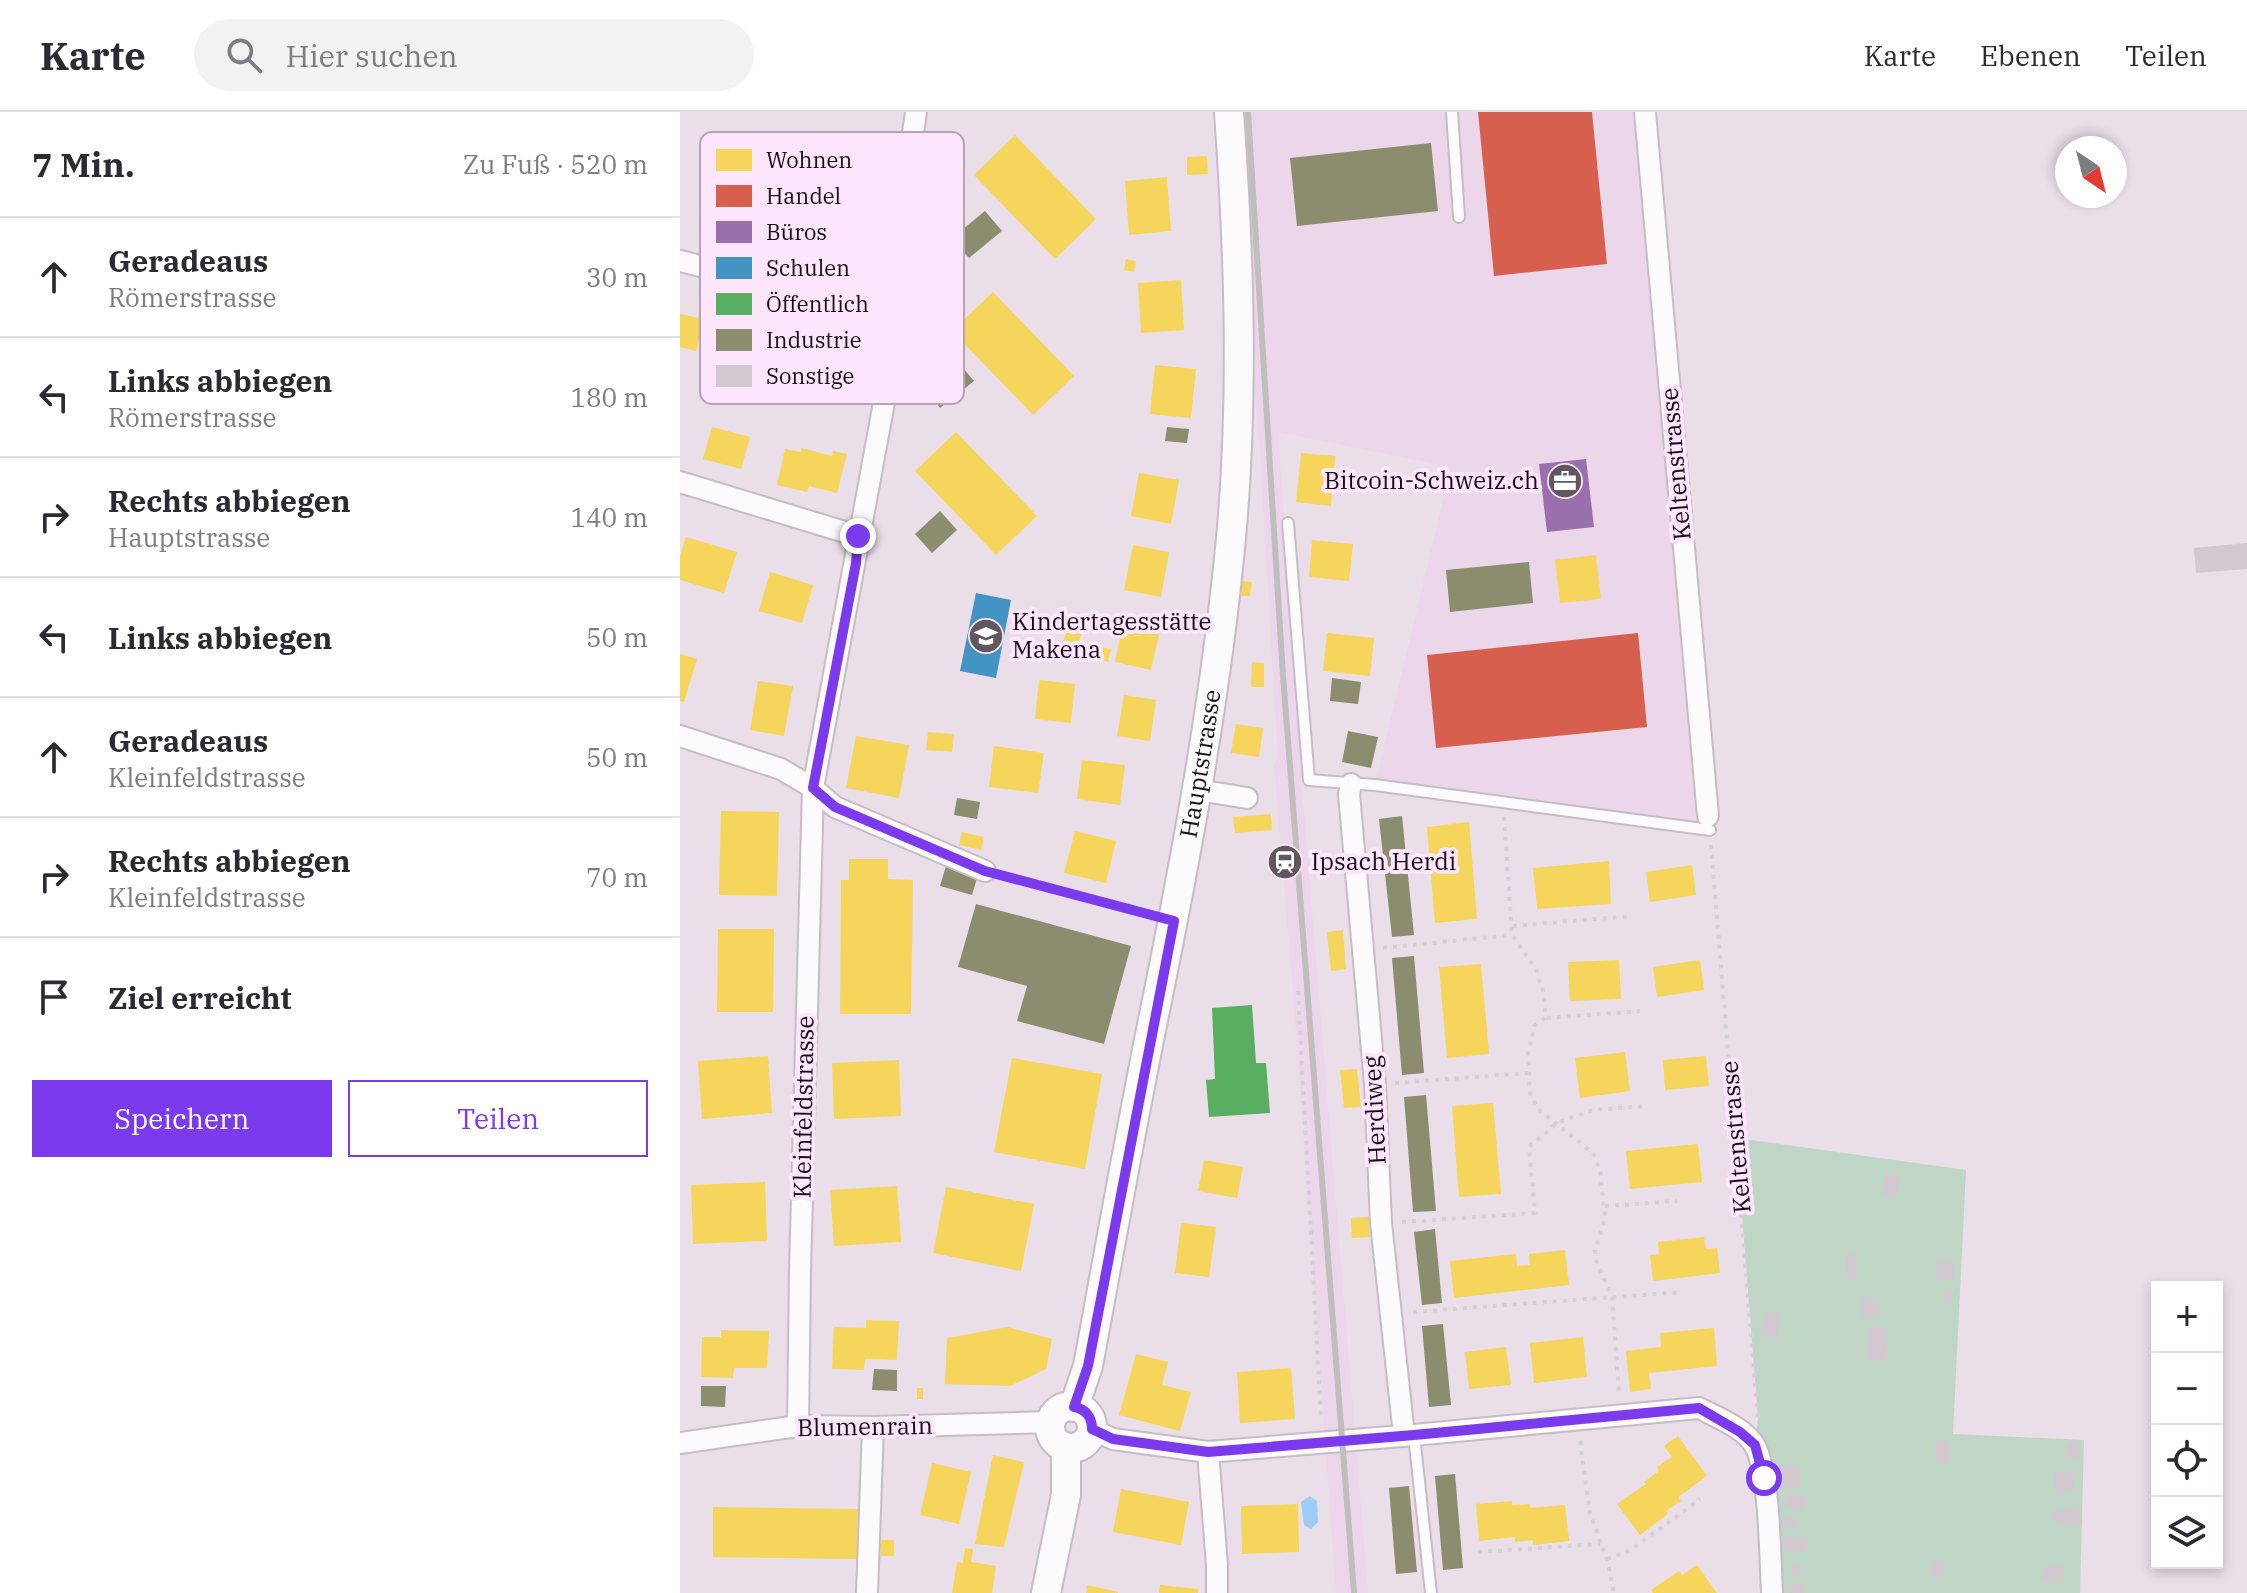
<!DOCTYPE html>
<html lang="de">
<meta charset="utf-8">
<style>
body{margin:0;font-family:"IBM Plex Serif",serif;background:#f2f2f3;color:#2b2b33}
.controls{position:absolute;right:24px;bottom:24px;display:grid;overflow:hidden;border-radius:0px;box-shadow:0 4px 12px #0003}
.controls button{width:72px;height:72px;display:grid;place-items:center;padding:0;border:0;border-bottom:2px solid #e1e1e2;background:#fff;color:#2b2b33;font:40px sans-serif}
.compass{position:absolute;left:1375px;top:24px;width:72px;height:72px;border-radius:50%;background:#fff;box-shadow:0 4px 12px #0003;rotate:145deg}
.stop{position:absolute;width:24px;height:24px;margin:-18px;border:6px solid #7c3aed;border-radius:50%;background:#fff}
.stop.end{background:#7c3aed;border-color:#fff;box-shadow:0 2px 8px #0008}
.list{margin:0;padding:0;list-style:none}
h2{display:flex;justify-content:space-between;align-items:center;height:104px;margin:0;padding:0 32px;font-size:34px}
h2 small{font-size:26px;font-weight:400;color:#7c7c81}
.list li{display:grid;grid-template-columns:52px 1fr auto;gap:24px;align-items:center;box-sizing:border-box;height:120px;padding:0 32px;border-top:2px solid #e1e1e2}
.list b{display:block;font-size:30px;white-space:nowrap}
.list p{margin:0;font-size:26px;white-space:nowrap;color:#7c7c81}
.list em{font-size:26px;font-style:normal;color:#7c7c81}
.actions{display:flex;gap:16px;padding:24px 32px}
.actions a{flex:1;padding:18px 0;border:2px solid #7c3aed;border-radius:0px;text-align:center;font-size:28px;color:#7c3aed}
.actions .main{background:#7c3aed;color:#fff}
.icon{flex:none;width:44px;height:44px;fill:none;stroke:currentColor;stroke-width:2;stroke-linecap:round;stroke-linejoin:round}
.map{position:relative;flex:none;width:1567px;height:1481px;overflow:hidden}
header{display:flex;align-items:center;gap:48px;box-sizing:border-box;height:112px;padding:0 40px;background:#fff;border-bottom:2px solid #e1e1e2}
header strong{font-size:38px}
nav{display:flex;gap:44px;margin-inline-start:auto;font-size:28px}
.search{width:560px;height:72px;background:#f2f2f3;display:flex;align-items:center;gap:20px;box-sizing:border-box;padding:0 28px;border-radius:44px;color:#7c7c81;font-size:30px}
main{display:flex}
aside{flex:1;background:#fff}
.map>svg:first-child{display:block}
</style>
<header>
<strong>Karte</strong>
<div class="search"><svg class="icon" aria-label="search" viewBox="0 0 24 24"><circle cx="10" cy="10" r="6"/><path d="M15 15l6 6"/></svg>Hier suchen</div>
<nav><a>Karte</a><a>Ebenen</a><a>Teilen</a></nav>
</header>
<main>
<aside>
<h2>7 Min.<small>Zu Fuß · 520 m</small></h2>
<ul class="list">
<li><svg class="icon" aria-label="ahead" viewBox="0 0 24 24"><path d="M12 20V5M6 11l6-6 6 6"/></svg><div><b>Geradeaus</b><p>Römerstrasse</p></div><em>30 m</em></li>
<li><svg class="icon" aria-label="left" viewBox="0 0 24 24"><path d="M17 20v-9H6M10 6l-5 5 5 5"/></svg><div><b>Links abbiegen</b><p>Römerstrasse</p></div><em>180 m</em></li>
<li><svg class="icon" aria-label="right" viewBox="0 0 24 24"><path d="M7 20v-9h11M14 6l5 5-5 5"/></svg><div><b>Rechts abbiegen</b><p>Hauptstrasse</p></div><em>140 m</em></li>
<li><svg class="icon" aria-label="left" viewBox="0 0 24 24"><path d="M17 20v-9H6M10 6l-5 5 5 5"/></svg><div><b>Links abbiegen</b></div><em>50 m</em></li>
<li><svg class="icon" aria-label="ahead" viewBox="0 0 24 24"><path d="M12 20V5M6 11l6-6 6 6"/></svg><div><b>Geradeaus</b><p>Kleinfeldstrasse</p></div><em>50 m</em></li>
<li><svg class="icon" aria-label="right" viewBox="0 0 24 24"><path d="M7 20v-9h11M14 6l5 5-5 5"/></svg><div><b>Rechts abbiegen</b><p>Kleinfeldstrasse</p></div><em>70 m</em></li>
<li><svg class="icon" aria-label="arrive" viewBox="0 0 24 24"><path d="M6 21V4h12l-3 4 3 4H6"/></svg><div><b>Ziel erreicht</b></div></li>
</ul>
<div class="actions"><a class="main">Speichern</a><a>Teilen</a></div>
</aside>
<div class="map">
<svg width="1567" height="1481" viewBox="0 0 1567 1481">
<rect width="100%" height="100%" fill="#eadee9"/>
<path fill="#ebd6ea" d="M555 0H965L1030 718 695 673 771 355 598 320 622 678 688 1481H656L613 879 594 653 598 647 581 354Z"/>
<path fill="#bfd6c7" d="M1056 1026 1286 1058 1273 1322 1404 1328 1400 1481H1092L1075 1333 1078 1305Z"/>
<path fill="#9fcbf6" d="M630 1384 637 1389 638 1410 631 1417 624 1413 621 1390Z"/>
<g fill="#f6d55c">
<path d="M335 23 416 107 375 147 294 63Z"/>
<path d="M527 44 528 62 507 63V45Z"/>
<path d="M487 65 491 119 449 123 445 69Z"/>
<path d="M446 147 456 149 454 160 444 158Z"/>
<path d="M501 168 504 218 461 221 458 171Z"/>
<path d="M313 180 394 264 353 303 272 219Z"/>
<path d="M0 202 24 207 16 239 0 235Z"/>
<path d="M475 253 516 257 511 306 470 302Z"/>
<path d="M32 315 70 325 61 357 23 347Z"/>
<path d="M276 320 357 404 316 443 235 359Z"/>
<path d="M122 336 152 344 153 339 167 342 157 381 129 374 127 380 97 373 105 337 121 340Z"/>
<path d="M621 341 655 344 651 394 616 390Z"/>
<path d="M459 361 499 368 491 412 451 404Z"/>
<path d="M6 425 57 440 44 481 0 468V444Z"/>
<path d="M632 428 673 432 669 469 629 465Z"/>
<path d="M453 433 489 440 481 485 444 478Z"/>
<path d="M916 443 921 487 880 491 875 448Z"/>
<path d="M90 460 133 473 122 511 79 499Z"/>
<path d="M562 469 572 470 570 484H561Z"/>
<path d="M388 510 403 514 396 542 404 544 402 551 373 544 374 537 381 539Z"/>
<path d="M443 510 480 518 471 558 435 550Z"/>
<path d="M647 521 694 526 690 564 643 559Z"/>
<path d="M411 533 431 537 428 550 408 546Z"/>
<path d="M0 542 17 547 4 590 0 589Z"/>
<path d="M572 550 584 551V575H571Z"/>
<path d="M359 568 395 572 391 611 355 607Z"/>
<path d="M78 569 113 574 104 624 70 618Z"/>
<path d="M444 583 476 588 470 629 437 624Z"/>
<path d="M556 612 583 616 579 645 551 641Z"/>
<path d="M248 620 274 622 272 640 246 638Z"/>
<path d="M176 624 229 633 219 686 166 676Z"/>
<path d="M314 634 364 641 358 681 309 675Z"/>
<path d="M402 648 445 653 440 693 397 687Z"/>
<path d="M41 699 99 700 97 784 39 783Z"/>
<path d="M591 702 592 718 555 721 553 705Z"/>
<path d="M789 710 797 807 755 811 747 715Z"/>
<path d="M395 719 436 729 426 771 384 761Z"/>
<path d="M282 720 304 725 301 738 279 733Z"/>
<path d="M169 747H208V767L233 768 231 902H160L161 768H169Z"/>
<path d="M929 749 931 792 857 797 853 756Z"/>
<path d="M1012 753 1016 783 970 790 966 760Z"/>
<path d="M38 817H94L93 900H37Z"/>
<path d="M663 818 666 857 651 859 647 820Z"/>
<path d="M939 848 941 887 890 889 888 850Z"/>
<path d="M1020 848 1024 878 977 885 973 855Z"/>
<path d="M801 852 809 942 767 946 759 855Z"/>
<path d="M945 940 950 979 900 986 895 946Z"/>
<path d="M88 944 92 1001 22 1007 18 949Z"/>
<path d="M1026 944 1029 974 985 978 983 948Z"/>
<path d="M332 946 422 962 405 1057 314 1040Z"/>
<path d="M219 948 221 1004 154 1007 152 951Z"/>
<path d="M677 957 681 995 664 996 660 958Z"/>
<path d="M813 991 821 1082 779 1085 772 994Z"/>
<path d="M1018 1032 1022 1070 950 1077 946 1039Z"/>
<path d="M524 1048 563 1055 557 1086 518 1079Z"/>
<path d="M85 1070 87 1129 13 1132 11 1073Z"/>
<path d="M217 1074 221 1130 154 1134 150 1078Z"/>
<path d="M266 1075 354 1092 341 1159 253 1141Z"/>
<path d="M690 1105 691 1125 672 1126 671 1106Z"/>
<path d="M501 1111 536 1115 529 1165 495 1161Z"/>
<path d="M1024 1125 1026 1137 1037 1136 1040 1161 973 1169 970 1143 979 1142 978 1130Z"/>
<path d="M885 1138 889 1173 774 1186 770 1149 836 1142 837 1154 850 1153 849 1142Z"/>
<path d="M186 1208 219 1209 217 1248 185 1247 184 1258 152 1257 154 1215 186 1216Z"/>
<path d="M328 1215 372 1227 366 1257 330 1274 265 1272 267 1226Z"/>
<path d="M1034 1216 1037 1254 969 1261 971 1277 950 1280 946 1239 981 1235 980 1221Z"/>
<path d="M41 1218 89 1219 87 1256H54L53 1266 21 1265 22 1225H41Z"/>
<path d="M903 1225 907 1265 854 1271 850 1231Z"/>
<path d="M826 1235 831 1273 789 1277 785 1240Z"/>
<path d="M456 1242 488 1250 482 1273 511 1280 500 1319 439 1303Z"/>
<path d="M611 1256 615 1307 560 1311 557 1260Z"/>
<rect x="237" y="1276" width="6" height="11"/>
<path d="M998 1324 1027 1364 998 1385 1001 1389 986 1399 988 1402 960 1423 937 1392 966 1372 964 1370 979 1359 977 1355 992 1345 984 1334Z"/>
<path d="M313 1343 344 1350 324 1435 295 1432Z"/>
<path d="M252 1351 291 1360 279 1412 240 1403Z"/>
<path d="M441 1377 509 1390 501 1433 433 1420Z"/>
<path d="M832 1389V1393L850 1392V1396L885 1393 889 1429 853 1433V1428L835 1430V1425L799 1429 796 1392Z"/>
<path d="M618 1392 619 1440 562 1442 561 1394Z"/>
<path d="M33 1395 178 1397 177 1447 33 1445Z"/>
<rect x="201" y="1428" width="13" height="16"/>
<path d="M285 1436 293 1437 291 1450 316 1454 312 1481H272L277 1450 283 1451Z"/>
<path d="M1017 1453 1037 1481H973L971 1478 999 1459 1002 1463Z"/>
<path d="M407 1473 438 1480V1481H406Z"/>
<path d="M480 1473 518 1477V1481H479Z"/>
</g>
<g fill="#d6604d">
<path d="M798 0H912L927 152 814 164Z"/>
<path d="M958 521 967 615 756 636 747 543Z"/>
</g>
<path fill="#9970ab" d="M906 347 914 415 867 420 859 352Z"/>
<path fill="#4393c3" d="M296 481 331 488 316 566 280 559Z"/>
<path fill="#5aae61" d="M572 893 576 951H586L590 1001 529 1005 526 968 535 967 532 896Z"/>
<g fill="#8c8c6e">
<path d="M751 31 758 99 617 114 610 46Z"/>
<path d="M305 99 322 119 289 146 272 126Z"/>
<path d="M277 249 294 269 260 296 244 276Z"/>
<path d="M487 315 509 317 507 331 485 329Z"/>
<path d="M260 399 277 418 252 441 235 422Z"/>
<path d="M849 450 853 491 770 500 766 458Z"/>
<path d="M652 566 681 570 678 592 650 589Z"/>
<path d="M668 619 698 625 691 656 662 650Z"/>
<path d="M277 686 300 690 297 707 274 703Z"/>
<path d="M722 704 734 823 712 825 699 707Z"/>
<path d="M266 754 298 763 292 783 260 774Z"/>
<path d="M296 792 451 834 424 932 337 909 347 874 278 855Z"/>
<path d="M734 844 744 961 722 963 712 846Z"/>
<path d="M746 983 756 1099 733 1100 724 985Z"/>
<path d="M755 1117 762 1191 742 1193 734 1120Z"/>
<path d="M763 1212 771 1293 749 1295 742 1214Z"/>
<path d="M194 1257 217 1258V1279L192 1278Z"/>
<path d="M21 1274H46L45 1295 21 1294Z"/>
<path d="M775 1362 783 1456 763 1458 755 1364Z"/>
<path d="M729 1374 737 1460 716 1462 709 1376Z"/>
</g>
<g fill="#d3c8d0">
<path d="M1567 431V457L1516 461 1514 436Z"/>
<path d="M1205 1062 1220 1064 1217 1085 1202 1083Z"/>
<rect x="1166" y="1142" width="11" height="24"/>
<path d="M1256 1150H1274V1168L1256 1167Z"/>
<path d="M1261 1180H1272V1188L1261 1187Z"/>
<path d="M1181 1186 1193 1187 1192 1191H1201L1200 1204 1180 1205Z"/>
<path d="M1085 1202 1100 1203 1097 1225 1080 1223Z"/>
<path d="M1189 1215 1208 1217 1206 1249 1186 1247Z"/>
<path d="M1255 1329 1269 1330 1268 1351 1254 1350Z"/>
<rect x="1387" y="1331" width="12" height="15"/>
<path d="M1101 1354 1121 1356 1120 1375 1099 1373Z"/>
<path d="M1374 1361H1393L1394 1379 1374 1380Z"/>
<path d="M1107 1382 1126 1384 1125 1398 1106 1395Z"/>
<path d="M1400 1396 1402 1412 1379 1413V1408L1372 1409V1399Z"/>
<path d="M1104 1405 1115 1406 1114 1415 1103 1414Z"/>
<path d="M1103 1426H1127L1126 1439H1103Z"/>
<path d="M1256 1448 1265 1449 1263 1466 1250 1464 1251 1451 1255 1452Z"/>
<path d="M1112 1453H1121L1120 1463H1112Z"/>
<path d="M1377 1454H1383L1384 1459 1381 1470 1363 1468V1456Z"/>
<path d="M1111 1471 1124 1472 1123 1481H1110Z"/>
</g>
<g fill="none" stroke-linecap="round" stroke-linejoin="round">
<g stroke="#c6bcc5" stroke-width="14">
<g id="lane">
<path d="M772 0 779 105"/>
<path d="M608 411 629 668 695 673 1030 718"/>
<path d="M734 1323 751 1481"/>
</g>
</g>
<g stroke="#c6bcc5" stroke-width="24">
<g id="street">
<path d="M965 0 1028 704"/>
<path d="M0 149 216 203"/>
<path d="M0 370 178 424"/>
<path d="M0 624 101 657 133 676 155 695 305 759"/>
<path d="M671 672 669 682 695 972 701 1111 724 1323"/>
<path d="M518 678 567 686"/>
<path d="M118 1314 120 1158 133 676 210 258 216 203 214 153 236 0"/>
<path d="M412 1317 433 1327 528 1340 734 1323 1019 1296C1036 1305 1065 1316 1075 1334 1090 1362 1090 1446 1092 1481"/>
<path d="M0 1331 118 1314 193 1315 371 1310"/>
<path d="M528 1340 537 1453V1481"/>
<path d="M187 1481 193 1315"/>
</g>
</g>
<g stroke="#c6bcc5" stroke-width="32">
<g id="secondary">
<circle cx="391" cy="1315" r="21"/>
<path id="s1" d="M394 1295 408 1254C430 1135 451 1016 475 898 507 741 536 585 551 426 564 285 559 141 549 0"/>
<path d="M366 1481 386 1383V1336"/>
</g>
</g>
<g stroke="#d5d0d4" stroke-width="4" stroke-dasharray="4 6" stroke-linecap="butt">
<path d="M824 705 832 823 856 857 864 882 865 906 854 914 848 942 850 981 858 997 913 1041 920 1057 925 1107 915 1138 916 1149 932 1185 939 1281"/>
<path d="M1031 733 1078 1306"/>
<path d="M326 764 468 802"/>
<path d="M833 814 951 804"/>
<path d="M703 836 832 823"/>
<path d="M618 879 641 1308"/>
<path d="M867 906 960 899"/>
<path d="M715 971 848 961"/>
<path d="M925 1094 997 1089"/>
<path d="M722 1110 855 1101 849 1035 877 1011 912 998 967 994"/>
<path d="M733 1200 1002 1180"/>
<path d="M900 1329 910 1402 927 1447 934 1481"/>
<path d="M798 1440 920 1432"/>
<path d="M927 1447 949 1439 1020 1387"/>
</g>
<use href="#lane" stroke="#fcfafc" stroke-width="10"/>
<use href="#street" stroke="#fcfafc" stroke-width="20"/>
<use href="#secondary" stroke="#fcfafc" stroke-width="28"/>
<path stroke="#c0bdbf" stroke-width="6" d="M568 0 603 564 674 1481"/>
</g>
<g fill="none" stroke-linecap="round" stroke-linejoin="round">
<path stroke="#7c3aed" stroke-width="10" d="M178 424 176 451 133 676 155 695 305 759 494 809 408 1254 394 1295C406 1297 412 1305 412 1317L433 1327 528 1340 734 1323 1019 1296 1060 1320 1075 1333 1084 1366"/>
</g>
<defs>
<g id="office-disc" transform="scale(1.8)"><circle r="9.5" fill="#60575f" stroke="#fde5fb"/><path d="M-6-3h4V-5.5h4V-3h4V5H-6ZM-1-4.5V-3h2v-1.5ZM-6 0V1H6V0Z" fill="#fff"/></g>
<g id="school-disc" transform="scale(1.8)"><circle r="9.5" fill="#60575f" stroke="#fde5fb"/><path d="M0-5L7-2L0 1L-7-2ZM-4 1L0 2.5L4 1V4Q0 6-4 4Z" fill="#fff"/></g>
<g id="station-disc" transform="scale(1.8)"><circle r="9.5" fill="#60575f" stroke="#fde5fb"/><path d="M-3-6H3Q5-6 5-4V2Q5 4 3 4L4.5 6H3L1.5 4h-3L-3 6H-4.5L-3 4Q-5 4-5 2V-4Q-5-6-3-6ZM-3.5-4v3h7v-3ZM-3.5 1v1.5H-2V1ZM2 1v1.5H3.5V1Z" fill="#fff"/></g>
</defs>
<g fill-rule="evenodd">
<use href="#office-disc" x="885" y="369"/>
<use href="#school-disc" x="306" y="524"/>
<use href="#station-disc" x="605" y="750"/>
</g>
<g text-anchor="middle" stroke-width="8" stroke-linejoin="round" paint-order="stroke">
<g font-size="24" fill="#160e15" stroke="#fde5fb">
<text transform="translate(996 352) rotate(-95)" y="8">Keltenstrasse</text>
<text dy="8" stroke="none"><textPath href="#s1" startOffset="656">Hauptstrasse</textPath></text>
<text transform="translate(124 995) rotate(-89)" y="8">Kleinfeldstrasse</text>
<text transform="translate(695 998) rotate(-93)" y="8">Herdiweg</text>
<text transform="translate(1056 1025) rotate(-95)" y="8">Keltenstrasse</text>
<text transform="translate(185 1315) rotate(-1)" y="8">Blumenrain</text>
</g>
<g font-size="24" fill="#160e15" stroke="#fde5fb" text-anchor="start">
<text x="859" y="377" text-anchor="end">Bitcoin-Schweiz.ch</text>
<text x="332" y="518">Kindertagesstätte<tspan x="332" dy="28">Makena</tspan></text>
<text x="631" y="758">Ipsach Herdi</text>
</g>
</g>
<rect x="20" y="20" width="264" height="272" rx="12" fill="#fde5fb" stroke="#b8a4b6" stroke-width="2"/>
<rect x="36" y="37" width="36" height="22" fill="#f6d55c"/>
<rect x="36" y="73" width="36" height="22" fill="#d6604d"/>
<rect x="36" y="109" width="36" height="22" fill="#9970ab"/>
<rect x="36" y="145" width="36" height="22" fill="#4393c3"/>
<rect x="36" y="181" width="36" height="22" fill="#5aae61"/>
<rect x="36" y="217" width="36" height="22" fill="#8c8c6e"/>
<rect x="36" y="253" width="36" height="22" fill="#d3c8d0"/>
<g font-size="22" fill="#160e15">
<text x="86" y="56">Wohnen</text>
<text x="86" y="92">Handel</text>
<text x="86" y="128">Büros</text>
<text x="86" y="164">Schulen</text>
<text x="86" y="200">Öffentlich</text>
<text x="86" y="236">Industrie</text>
<text x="86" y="272">Sonstige</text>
</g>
</svg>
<div class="controls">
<button>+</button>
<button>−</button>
<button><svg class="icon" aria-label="locate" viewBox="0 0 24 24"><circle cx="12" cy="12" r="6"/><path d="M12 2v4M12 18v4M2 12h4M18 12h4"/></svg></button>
<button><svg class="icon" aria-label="layers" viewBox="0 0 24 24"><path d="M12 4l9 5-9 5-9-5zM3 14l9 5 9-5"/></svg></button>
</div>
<svg class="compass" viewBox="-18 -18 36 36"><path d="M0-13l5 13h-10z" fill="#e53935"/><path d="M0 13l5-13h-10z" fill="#7c7c81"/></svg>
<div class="stop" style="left:1084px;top:1366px"></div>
<div class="stop end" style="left:178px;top:424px"></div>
</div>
</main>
